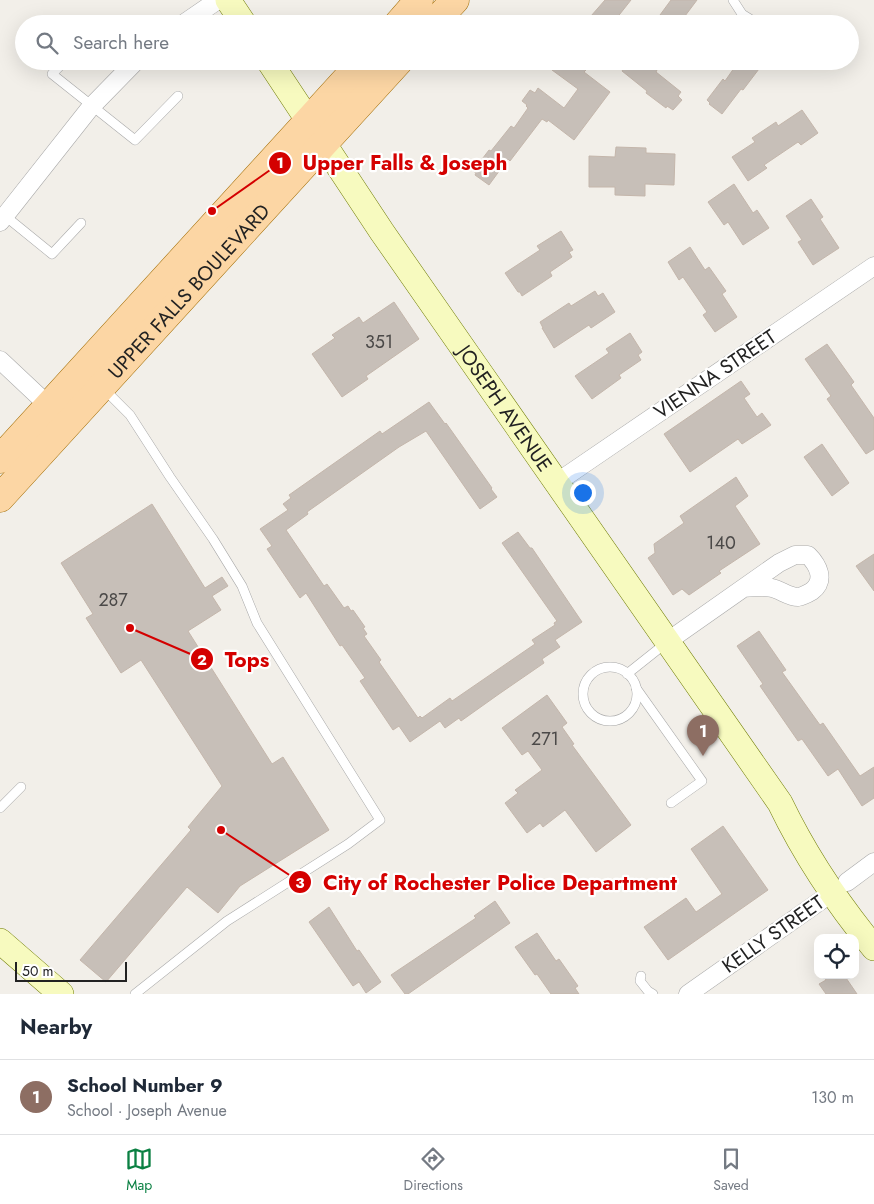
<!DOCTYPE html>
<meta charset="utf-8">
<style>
body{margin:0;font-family:Jost,sans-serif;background:#f6f6f7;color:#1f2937}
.controls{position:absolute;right:15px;bottom:15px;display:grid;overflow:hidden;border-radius:10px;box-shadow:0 5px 20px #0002}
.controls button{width:45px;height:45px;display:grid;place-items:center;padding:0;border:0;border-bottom:1px solid #e0e1e3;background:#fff;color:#1f2937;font:25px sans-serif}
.scale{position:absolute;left:15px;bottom:12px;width:112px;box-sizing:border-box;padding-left:5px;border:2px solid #222;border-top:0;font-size:14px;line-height:18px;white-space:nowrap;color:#222;-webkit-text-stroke:4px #fff;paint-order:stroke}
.you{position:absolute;left:582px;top:492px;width:18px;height:18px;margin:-12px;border:4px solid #fff;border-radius:50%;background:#1a73e8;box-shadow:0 0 0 8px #1a73e833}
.badge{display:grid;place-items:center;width:32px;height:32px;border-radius:50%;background:#0b8043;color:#fff;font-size:16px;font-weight:700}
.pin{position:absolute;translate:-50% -41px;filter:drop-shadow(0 1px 2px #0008)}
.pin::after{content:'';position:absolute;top:26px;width:18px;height:15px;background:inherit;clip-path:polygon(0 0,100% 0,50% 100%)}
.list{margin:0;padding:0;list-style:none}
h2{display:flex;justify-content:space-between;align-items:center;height:65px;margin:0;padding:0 20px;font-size:21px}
h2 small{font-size:16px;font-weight:400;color:#747a83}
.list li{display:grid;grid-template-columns:32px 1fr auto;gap:15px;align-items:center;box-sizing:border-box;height:75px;padding:0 20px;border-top:1px solid #e0e1e3}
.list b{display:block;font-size:19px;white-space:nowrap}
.list p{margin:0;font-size:16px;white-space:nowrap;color:#747a83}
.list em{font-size:16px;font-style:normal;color:#747a83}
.icon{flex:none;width:28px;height:28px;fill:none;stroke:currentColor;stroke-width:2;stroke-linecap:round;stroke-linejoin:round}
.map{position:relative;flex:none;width:874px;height:994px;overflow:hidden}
.search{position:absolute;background:#fff;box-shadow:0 5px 20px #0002;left:15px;right:15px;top:15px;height:55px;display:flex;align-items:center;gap:12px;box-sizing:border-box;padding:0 18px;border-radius:28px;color:#747a83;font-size:19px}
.sheet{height:140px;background:#fff}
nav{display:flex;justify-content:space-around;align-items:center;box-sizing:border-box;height:70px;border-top:1px solid #e0e1e3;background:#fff;font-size:14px;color:#747a83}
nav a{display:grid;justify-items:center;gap:2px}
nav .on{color:#0b8043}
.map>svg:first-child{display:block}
</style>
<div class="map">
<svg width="874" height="994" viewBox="0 0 874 994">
<rect width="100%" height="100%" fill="#f2efe9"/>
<g fill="#c7bfb8" stroke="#c4b6ab">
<path d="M605 0H631L612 24H584Z"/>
<path d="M671 0H697L679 24H656L662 16 660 15Z"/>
<path d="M558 61H575L586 70 584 72 610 92 574 140 548 120 547 122 542 119 510 161 508 159 489 185 475 175 476 173 473 171 489 150 491 151 511 126 514 128 528 108 526 106 527 105 522 101 530 90 535 93 538 88 564 108 578 89 552 70Z"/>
<path d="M629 61H646L657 70 656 72 681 92 678 96 682 100 673 110 667 106 666 108 646 93 647 91 622 71Z"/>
<path d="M739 61H765L743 90 741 89 722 114 709 104 710 103 707 100 723 79 725 81Z"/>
<path d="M802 110 818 133 801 145 798 142 764 165 767 168 748 181 732 157 755 142 752 138 776 122 778 126Z"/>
<path d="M616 147 646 148V153L675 154 674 185 645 184V196L615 195V187H589V156L615 157Z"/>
<path d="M734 184 753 213 757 210 769 228 743 245 728 222 724 225 708 202Z"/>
<path d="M811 199 823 217 820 219 839 248 813 265 798 242 802 240 786 216Z"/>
<path d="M561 231 573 250 569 252 572 257 550 272 552 276 522 296 520 292H518L505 273 540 250 537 246Z"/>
<path d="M690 247 705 270 709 267 726 291 722 294 737 317 715 332 703 315 707 312 683 277 679 280 668 262Z"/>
<path d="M595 291 598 296 603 293 615 312 591 328 589 325 554 348 542 328H543L540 322 569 303 571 306Z"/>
<path d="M394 302 419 339 366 376 368 379 342 397 312 354 335 338 332 335 359 317 363 323Z"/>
<path d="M630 333 642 352 638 355 641 360 619 375 621 378 592 399 575 376 609 353 606 349Z"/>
<path d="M827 344 854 382 851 385 874 418V449L866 454 827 399 831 396 805 359Z"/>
<path d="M741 381 750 394 744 398 757 417 762 413 771 425 742 444 738 439 690 472 664 434Z"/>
<path d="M429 402 445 424 446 423 492 488 491 489 497 497 480 509 426 431 399 447 307 512 308 514 286 530 324 586 327 584 344 608 348 606 351 611 353 610 365 627 363 628 367 634 364 636 381 660 379 662 418 718 420 716 422 718 450 698 452 701 535 644 532 640 555 625 554 623 557 621 502 543 518 532 530 548H532L582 622 555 640 560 647 542 659 544 663 499 694 461 721 459 718 445 728 440 721 410 742 399 726 393 730 360 681 365 678 342 645 340 646 306 593 300 598 267 549 272 546 260 529 288 510 283 504 291 498 289 495 380 431 382 434Z"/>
<path d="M822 444 849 483 832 496 804 457Z"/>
<path d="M736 477 748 496 735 506 760 544 719 571 721 573 689 595 682 589 673 595 648 558 655 553 654 544 684 523 680 516Z"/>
<path d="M152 504 205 588 222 577 228 586 212 596 221 610 188 631 272 764 283 757 329 830 240 886 218 913 187 887 106 982 80 960 191 830 188 827 222 786 141 660 121 673 86 618 93 614 61 563Z"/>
<path d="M874 554V591L856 566Z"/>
<path d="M759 631 786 670 782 672 820 725 823 723 860 776 874 767V798L862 806 838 769 828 776 802 739 798 741 760 686 763 684 737 646Z"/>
<path d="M547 695 567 723 562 727 574 744 572 745 631 825 596 852 565 810 543 827 540 823 527 833 505 803 518 793 515 790 542 770 528 751 522 755 502 728Z"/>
<path d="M723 826 768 890 668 960 644 927 686 898 696 912 722 894 691 849Z"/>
<path d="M495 901 510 923 408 994H405L391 975 476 918 474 916Z"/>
<path d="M329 907 357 951 359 950 381 982 366 993 359 982 353 986 309 922Z"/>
<path d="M537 933 556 961 559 959 578 986 575 988 579 994H551L537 974 535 975 515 947Z"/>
<path d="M823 975H844L857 994H826L819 984 826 980Z"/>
</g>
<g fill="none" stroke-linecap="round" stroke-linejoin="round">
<g stroke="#a9a9a9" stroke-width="10">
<g id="lane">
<path d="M733 0 742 14 758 24"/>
<path d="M65 61 52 74 135 140 178 96"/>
<path d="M4 215 52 254 81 223"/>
<path d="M104 389 130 415 170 477 213 539 242 586 257 623 380 820 348 844 227 921 135 994"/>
<circle cx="610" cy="694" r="27"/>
<path d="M627 674 666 643"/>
<path d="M636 688 702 781 671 803"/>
<path d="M0 808 21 787"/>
<path d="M641 976 640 981 648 991 653 994"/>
</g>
</g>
<g stroke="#a9a9a9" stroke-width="19">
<g id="street">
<path d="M183 24 218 0"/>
<path d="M0 222 90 108 136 61"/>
<path d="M0 360 49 406"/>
<path d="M556 483 874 266"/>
<path d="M668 641 779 563 795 555H808C818 565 826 580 812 591 807 594 804 596 798 597 789 597 781 590 772 588 763 586 754 587 744 588"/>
<path d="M847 882 874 862"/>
<path d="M688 994 833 892"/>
</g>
</g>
<g stroke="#707d05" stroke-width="26">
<g id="secondary">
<path d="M228 0 244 24"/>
<path id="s1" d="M269 61 382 232 780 803C805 855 837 903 874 948"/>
<path d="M0 941 61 994"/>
</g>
</g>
<g stroke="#a06b00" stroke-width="29">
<g id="primary">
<path d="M398 24 419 0"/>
<path d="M433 24 455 0"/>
<path d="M0 459 363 61"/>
<path id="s2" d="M0 498 399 61"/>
</g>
</g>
<use href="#lane" stroke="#fff" stroke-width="9"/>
<use href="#street" stroke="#fff" stroke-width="18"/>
<use href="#secondary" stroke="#f7fabf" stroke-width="25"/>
<use href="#primary" stroke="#fcd6a4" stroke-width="28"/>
</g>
<g text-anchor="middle" stroke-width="4.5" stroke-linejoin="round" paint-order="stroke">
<g font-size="18" fill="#4b4948">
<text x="379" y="348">351</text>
<text x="721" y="549">140</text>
<text x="113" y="606">287</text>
<text x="545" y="745">271</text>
</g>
<g font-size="20" fill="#222" stroke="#fff">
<text dy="7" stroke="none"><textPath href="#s2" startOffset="280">UPPER FALLS BOULEVARD</textPath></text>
<text transform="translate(715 374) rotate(-34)" y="7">VIENNA STREET</text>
<text dy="7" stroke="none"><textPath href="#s1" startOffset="420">JOSEPH AVENUE</textPath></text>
<text transform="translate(773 934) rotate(-35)" y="7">KELLY STREET</text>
</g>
</g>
<path fill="none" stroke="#d40000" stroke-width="2" d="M212 211L280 163M130 628L202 659M221 830L300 882"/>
<g fill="#d40000" stroke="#fff" stroke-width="2">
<circle cx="212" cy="211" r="5"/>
<circle cx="130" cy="628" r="5"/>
<circle cx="221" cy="830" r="5"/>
<circle cx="280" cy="163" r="12"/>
<circle cx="202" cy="659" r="12"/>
<circle cx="300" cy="882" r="12"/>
</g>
<g font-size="15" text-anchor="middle" font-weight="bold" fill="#fff">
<text x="280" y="168">1</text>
<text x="202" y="665">2</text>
<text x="300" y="888">3</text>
</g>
<g font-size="21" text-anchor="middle" font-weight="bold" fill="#d40000" stroke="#fff" stroke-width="4.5" stroke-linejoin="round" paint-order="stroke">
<text x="405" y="170">Upper Falls &amp; Joseph</text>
<text x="247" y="667">Tops</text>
<text x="500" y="890">City of Rochester Police Department</text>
</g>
</svg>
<div class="controls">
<button><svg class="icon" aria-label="locate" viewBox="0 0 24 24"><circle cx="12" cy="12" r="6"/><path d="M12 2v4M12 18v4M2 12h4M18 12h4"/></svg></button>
</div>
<div class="scale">50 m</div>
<div class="you"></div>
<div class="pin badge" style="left:703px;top:756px;background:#8d6e63">1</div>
<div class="search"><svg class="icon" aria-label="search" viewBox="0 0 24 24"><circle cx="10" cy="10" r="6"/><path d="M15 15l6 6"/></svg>Search here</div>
</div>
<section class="sheet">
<h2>Nearby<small></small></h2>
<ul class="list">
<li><span class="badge" style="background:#8d6e63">1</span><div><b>School Number 9</b><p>School · Joseph Avenue</p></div><em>130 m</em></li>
</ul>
</section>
<nav>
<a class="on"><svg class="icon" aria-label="map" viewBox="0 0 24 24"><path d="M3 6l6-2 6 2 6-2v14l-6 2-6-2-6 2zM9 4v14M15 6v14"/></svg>Map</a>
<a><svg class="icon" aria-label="directions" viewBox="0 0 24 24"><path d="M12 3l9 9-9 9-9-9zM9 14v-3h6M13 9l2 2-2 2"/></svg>Directions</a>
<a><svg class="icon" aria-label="saved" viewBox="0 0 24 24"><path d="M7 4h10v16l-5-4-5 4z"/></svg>Saved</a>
</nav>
